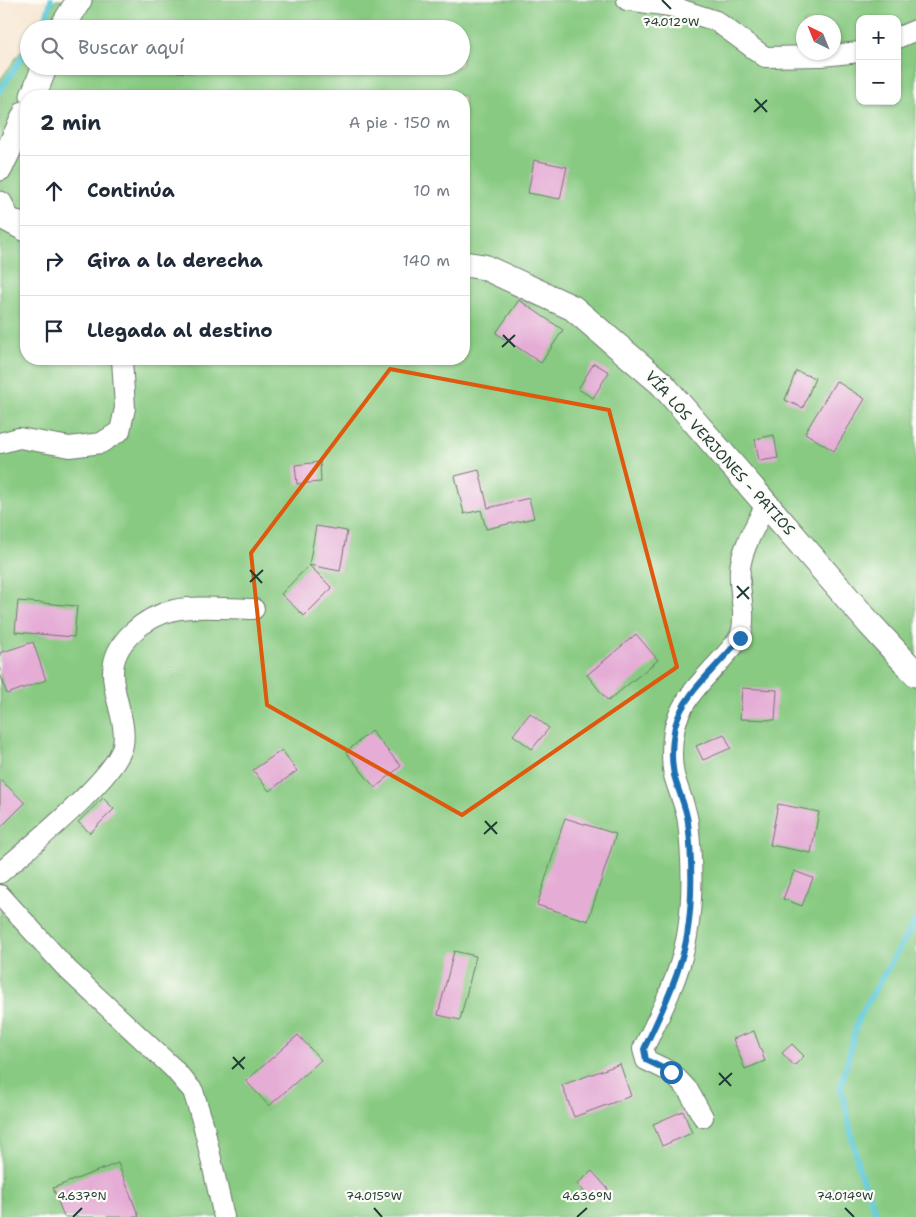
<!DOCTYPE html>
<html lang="es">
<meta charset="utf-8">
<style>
body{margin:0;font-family:"Shantell Sans",sans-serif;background:#f2f2f3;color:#1f2937}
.controls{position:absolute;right:15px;top:15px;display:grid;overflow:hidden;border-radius:10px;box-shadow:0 1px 4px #0004}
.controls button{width:45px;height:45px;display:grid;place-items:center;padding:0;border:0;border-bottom:1px solid #e0e1e3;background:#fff;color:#1f2937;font:25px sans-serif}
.compass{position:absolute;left:796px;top:15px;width:45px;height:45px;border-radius:50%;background:#fff;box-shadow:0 1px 4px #0004;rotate:317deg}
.stop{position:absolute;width:15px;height:15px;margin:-11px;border:4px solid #1f6fb2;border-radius:50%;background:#fff}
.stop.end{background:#1f6fb2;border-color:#fff;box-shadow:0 1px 5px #0008}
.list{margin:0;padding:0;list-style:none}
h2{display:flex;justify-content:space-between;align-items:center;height:65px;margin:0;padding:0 20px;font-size:21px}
h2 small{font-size:16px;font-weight:400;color:#747a83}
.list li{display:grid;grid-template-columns:32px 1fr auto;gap:15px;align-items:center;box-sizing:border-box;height:70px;padding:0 20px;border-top:1px solid #e0e1e3}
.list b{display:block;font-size:19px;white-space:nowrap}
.list em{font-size:16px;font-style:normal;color:#747a83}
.icon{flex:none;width:28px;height:28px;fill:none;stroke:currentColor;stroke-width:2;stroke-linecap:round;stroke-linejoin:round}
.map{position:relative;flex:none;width:916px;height:1217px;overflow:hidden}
.search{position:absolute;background:#fff;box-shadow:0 1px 4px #0004;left:20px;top:20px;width:450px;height:55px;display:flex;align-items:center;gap:12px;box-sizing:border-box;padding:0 18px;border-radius:28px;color:#747a83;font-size:19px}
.panel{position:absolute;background:#fff;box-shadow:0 1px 4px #0004;left:20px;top:90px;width:450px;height:275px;border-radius:20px}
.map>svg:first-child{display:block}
</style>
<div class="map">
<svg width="916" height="1217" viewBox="0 0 916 1217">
<rect width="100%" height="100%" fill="#fdfcf7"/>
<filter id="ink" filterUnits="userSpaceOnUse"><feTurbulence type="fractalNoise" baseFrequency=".02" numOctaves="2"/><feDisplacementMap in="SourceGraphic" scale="10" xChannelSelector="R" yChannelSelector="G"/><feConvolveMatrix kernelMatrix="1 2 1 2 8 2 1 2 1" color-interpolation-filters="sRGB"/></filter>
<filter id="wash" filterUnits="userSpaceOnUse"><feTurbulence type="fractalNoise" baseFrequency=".0096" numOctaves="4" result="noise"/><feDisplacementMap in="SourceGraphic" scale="20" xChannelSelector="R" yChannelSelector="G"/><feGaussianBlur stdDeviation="1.12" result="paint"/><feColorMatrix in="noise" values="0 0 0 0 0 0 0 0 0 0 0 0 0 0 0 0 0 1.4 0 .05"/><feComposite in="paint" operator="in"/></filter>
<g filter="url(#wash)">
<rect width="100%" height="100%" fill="#f7e6d1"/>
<path fill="#88ca82" stroke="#54845b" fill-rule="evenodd" d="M56 0H916V1217H0V80L29 40V66H461V29H36ZM860 19H897V101H860ZM804 22H834V52H804ZM26 96H464V359H26Z"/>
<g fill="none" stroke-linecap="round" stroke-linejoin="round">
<g stroke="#5ec9d9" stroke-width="6">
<path d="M39 29 46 18 51 0"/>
<path d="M0 91 29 47"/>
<path d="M878 1217 860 1173 841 1087 858 1019 916 920"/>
</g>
</g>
<g id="blocks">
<g fill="#e5add6">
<path d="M159 66H197L196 73 159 71Z"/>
<path d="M534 160 567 167 560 199 528 193Z"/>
<path d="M519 300 563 330 541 363 496 333Z"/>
<path d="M594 363 609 372 593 398 578 389Z"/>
<path d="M796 371 815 378 803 408 785 400Z"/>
<path d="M836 381 865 399 834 451 805 433Z"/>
<path d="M774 435 778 458 759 461 755 439Z"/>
<path d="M320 462 321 482 297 484 295 465Z"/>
<path d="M479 470 488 508 529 498 534 518 486 529 481 510 464 514 455 476Z"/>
<path d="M316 526 347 531 340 571 309 565Z"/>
<path d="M309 565 332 588 304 616 281 594Z"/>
<path d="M18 601 77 606 74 637 15 632Z"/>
<path d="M636 634 658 660 608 701 587 675Z"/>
<path d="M33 642 46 680 7 694 0 673V653Z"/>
<path d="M742 688 777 690 775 720 740 719Z"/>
<path d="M530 713 549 728 532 749 513 735Z"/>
<path d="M371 731 401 766 375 788 346 752Z"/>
<path d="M724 734 731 748 703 760 696 746Z"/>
<path d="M282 750 297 771 269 791 253 770Z"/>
<path d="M0 779 25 803 0 828Z"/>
<path d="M103 798 114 809 90 833 78 822Z"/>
<path d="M778 804 819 812 811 853 770 845Z"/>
<path d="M565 818 616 834 588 921 537 905Z"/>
<path d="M794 871 813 878 802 906 783 899Z"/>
<path d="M454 951 476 956 460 1020 438 1015Z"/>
<path d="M754 1031 765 1061 745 1069 733 1039Z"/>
<path d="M298 1035 321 1060 269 1106 246 1081Z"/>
<path d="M792 1044 804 1056 794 1066 782 1053Z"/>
<path d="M620 1064 631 1096 574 1117 562 1085Z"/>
<path d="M683 1111 692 1133 662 1146 653 1124Z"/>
<path d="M118 1163 139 1217H64L53 1188Z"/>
<path d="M592 1171 608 1189 593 1201 577 1184Z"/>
</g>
</g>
</g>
<g filter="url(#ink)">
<use href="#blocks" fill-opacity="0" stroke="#6b786b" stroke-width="1"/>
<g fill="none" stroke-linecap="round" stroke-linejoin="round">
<g stroke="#6b786b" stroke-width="22">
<g id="minor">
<path d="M627 0 670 6 716 21 765 57 822 56 860 52"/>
<path d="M897 38 916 30"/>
<path d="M0 443 19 438 70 447 101 443 120 431 125 408 122 359"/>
<path d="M0 873C27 849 117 777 123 745 127 722 113 696 113 674 112 642 145 617 174 610 195 605 231 609 254 609"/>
<path d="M0 895 67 969 173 1068 193 1091 203 1123 224 1217"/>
<path d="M703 1117 688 1090 671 1072 646 1060 643 1049C661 1013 680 975 687 936 693 901 692 857 688 822 686 806 678 791 674 775 671 760 672 741 675 726 684 691 720 666 740 637 748 614 738 593 740 569 742 547 757 524 766 504"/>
</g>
</g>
<g stroke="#6b786b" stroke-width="27">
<g id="tertiary">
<path d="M61 29 79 0"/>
<path d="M33 96 45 66"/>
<path d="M0 168 26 113"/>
<path d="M0 204 7 219 26 229"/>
<path d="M464 264 484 267 573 308 662 384 870 624 916 674"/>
</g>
</g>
<use href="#minor" stroke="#fff" stroke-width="20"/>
<use href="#tertiary" stroke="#fff" stroke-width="25"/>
</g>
</g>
<g fill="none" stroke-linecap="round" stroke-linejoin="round" filter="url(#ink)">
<path stroke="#1f6fb2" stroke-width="6" d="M671 1072 646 1060 644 1049C661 1013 680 975 687 936 693 899 692 858 688 822 686 806 678 791 674 775 671 760 672 741 675 726 684 691 720 666 740 638"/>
</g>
<path fill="none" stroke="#de580e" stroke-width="4" stroke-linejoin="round" d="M390 369 609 410 677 667 462 815 267 705 251 553Z"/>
<path fill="none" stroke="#1f3d34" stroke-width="2" d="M662 0 671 9M755 99 767 112M754 112 767 100M503 335 515 347M502 347 515 335M250 570 262 583M250 582 263 570M737 586 749 599M737 598 749 587M485 821 497 834M484 834 497 822M233 1057 244 1069M232 1069 245 1057M719 1073 731 1086M719 1085 732 1073M374 1208 382 1217M845 1208 854 1217M73 1217 82 1208M577 1217 587 1208"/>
<g text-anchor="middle" stroke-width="4.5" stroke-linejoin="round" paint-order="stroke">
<g font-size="15" fill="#1f3d34" stroke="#fdfcf7">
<text transform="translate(720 453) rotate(48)" y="5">VÍA LOS VERJONES - PATIOS</text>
</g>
</g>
<g font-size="12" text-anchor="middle" fill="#1f3d34" stroke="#fdfcf7" stroke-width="4.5" stroke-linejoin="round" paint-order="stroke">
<text x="671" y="26">74.012°W</text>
<text x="374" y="1200">74.015°W</text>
<text x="845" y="1200">74.014°W</text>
<text x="82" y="1200">4.637°N</text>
<text x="587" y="1200">4.636°N</text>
</g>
</svg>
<div class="controls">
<button>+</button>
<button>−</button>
</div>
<svg class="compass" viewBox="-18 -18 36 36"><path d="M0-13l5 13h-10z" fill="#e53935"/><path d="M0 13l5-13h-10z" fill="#747a83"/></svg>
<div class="stop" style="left:671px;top:1072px"></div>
<div class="stop end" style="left:740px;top:638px"></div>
<div class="search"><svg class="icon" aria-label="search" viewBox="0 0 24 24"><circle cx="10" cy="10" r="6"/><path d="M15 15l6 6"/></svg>Buscar aquí</div>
<section class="panel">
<h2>2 min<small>A pie · 150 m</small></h2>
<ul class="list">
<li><svg class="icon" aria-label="ahead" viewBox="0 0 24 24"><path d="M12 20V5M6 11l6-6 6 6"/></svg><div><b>Continúa</b></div><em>10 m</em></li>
<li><svg class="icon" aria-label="right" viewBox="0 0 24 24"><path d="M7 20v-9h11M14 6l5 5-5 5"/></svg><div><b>Gira a la derecha</b></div><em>140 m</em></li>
<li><svg class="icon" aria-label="arrive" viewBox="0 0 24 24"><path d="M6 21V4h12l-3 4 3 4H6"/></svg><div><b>Llegada al destino</b></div></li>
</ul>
</section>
</div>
